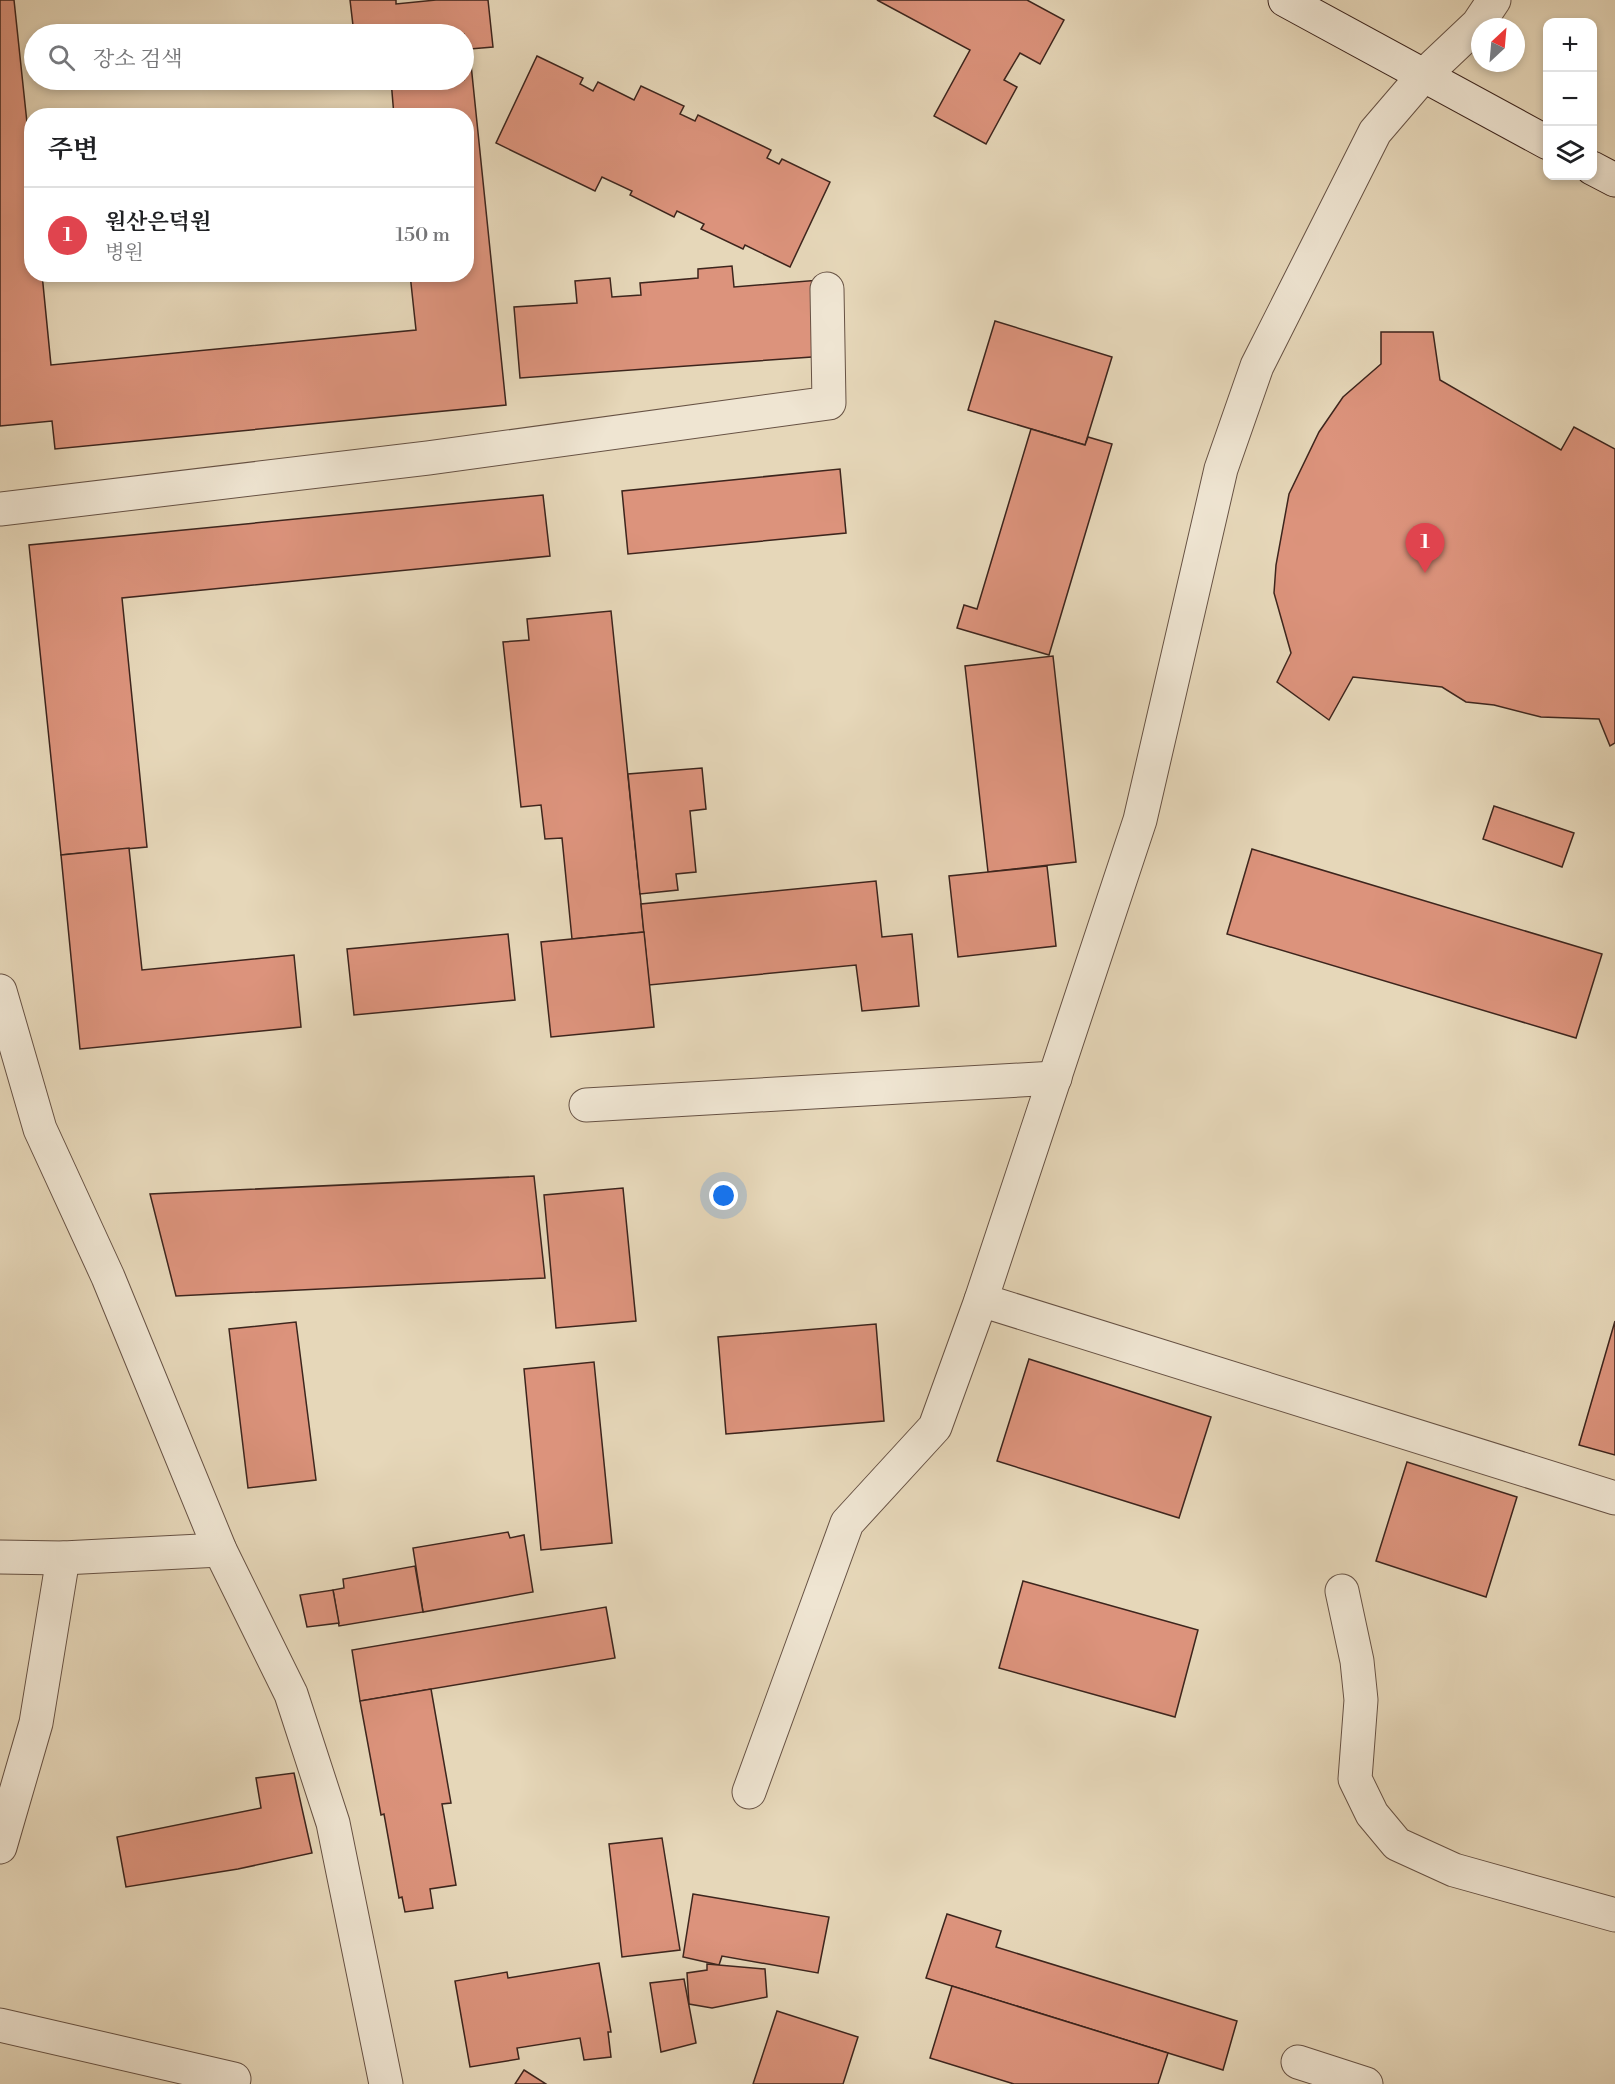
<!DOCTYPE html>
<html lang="ko">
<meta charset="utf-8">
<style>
body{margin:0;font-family:"Libre Bodoni","Noto Serif KR",serif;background:#f6f6f6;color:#202124}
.controls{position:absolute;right:18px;top:18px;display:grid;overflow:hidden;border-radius:12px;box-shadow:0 3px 9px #0003}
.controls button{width:54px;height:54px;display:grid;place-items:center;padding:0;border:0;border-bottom:2px solid #e0e0e0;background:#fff;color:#202124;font:30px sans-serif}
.compass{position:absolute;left:1471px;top:18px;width:54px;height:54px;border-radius:50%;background:#fff;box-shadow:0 3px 9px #0003;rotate:26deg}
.you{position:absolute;left:724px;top:1196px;width:21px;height:21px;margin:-15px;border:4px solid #fff;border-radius:50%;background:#1a73e8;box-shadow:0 0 0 9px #1a73e833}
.badge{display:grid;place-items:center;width:39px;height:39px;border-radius:50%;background:#0b8043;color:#fff;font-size:20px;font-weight:700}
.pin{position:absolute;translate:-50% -50px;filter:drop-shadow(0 2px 3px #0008)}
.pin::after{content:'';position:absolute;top:32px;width:21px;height:18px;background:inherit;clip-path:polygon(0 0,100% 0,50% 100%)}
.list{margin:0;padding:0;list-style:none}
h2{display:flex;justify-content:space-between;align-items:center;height:78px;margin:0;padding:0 24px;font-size:26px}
h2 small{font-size:20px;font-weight:400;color:#757577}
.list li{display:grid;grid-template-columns:39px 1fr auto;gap:18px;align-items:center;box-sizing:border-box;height:96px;padding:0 24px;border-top:2px solid #e0e0e0}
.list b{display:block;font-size:22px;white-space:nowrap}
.list p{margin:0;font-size:20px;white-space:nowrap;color:#757577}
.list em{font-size:20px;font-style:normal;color:#757577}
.icon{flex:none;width:33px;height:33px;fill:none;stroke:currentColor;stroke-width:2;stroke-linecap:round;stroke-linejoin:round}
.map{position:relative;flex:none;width:1615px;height:2084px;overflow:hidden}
.search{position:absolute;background:#fff;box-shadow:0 3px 9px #0003;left:24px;top:24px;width:450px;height:66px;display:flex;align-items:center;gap:15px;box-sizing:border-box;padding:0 21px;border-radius:33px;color:#757577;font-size:22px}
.panel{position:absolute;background:#fff;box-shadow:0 3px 9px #0003;left:24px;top:108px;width:450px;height:174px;border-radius:24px}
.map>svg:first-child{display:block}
</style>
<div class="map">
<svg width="1615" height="2084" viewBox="0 0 1615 2084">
<rect width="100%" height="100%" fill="#e6d7b9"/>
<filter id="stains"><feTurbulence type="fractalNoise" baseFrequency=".00333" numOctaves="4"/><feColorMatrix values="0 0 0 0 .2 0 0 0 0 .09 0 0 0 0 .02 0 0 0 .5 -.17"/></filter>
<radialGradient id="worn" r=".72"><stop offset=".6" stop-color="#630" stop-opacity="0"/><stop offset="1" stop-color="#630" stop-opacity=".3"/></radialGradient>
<g fill="#dc937c" stroke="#3d251d" stroke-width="1.5">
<path d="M0 0H14L32 170V274H42L51 365 416 330 410 274H466V116H394L391 80H464V46L469 45 506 405 55 449 52 421 0 426Z"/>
<path d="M350 0H396V4L436 0H488L493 47 470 49 469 45 464 46V34H354Z"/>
<path d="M877 0H1027L1064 20 1040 64 1020 53 1004 80 1017 87 986 144 934 116 970 50Z"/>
<path d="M537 56 583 78 580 84 593 91 598 82 634 100 641 86 684 106 680 114 695 121 698 115 771 150 767 158 779 164 782 159 830 182 790 267 745 245 743 249 701 229 704 224 677 211 674 217 630 195 632 191 602 177 595 191 496 143Z"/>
<path d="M732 266 734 287 820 280 826 356 520 378 514 307 577 303 575 281 610 278 612 297 641 295 640 283 698 278V269Z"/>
<path d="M995 321 1112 357 1085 445 968 410Z"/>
<path d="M1381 332H1433L1440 380 1561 450 1574 427 1615 449V743L1610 746 1599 719 1541 717 1494 705 1466 702 1442 687 1353 677 1329 720 1277 682 1291 653 1274 593 1276 565 1289 494 1319 432 1343 397 1381 364Z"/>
<path d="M1031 429 1085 445 1088 437 1112 444 1049 655 957 628 964 605 977 609Z"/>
<path d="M840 469 846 533 628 554 622 491Z"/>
<path d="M543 495 550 556 122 598 147 847 61 855 29 545Z"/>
<path d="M611 611 644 932 572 939 562 838 545 839 541 805 521 807 503 642 529 640 527 619Z"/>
<path d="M1053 656 1076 862 988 872 965 666Z"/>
<path d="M702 768 706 809 690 811 696 872 676 874 678 890 640 894 628 774Z"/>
<path d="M1494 806 1574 833 1562 867 1483 839Z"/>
<path d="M129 848 142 970 294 955 301 1027 80 1049 61 855Z"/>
<path d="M1252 849 1602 954 1576 1038 1227 934Z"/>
<path d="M1047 866 1056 946 958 957 949 876Z"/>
<path d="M876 881 882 937 912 934 919 1006 862 1011 856 965 649 985 641 904Z"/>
<path d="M644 932 654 1027 551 1037 541 942Z"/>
<path d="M508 934 515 1000 354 1015 347 949Z"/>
<path d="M534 1176 545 1278 176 1296 150 1194Z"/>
<path d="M623 1188 636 1321 556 1328 544 1195Z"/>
<path d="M1615 1321V1455L1579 1445Z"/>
<path d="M296 1322 316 1480 248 1488 229 1329Z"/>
<path d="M876 1324 884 1421 726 1434 718 1337Z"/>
<path d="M1029 1359 1211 1417 1179 1518 997 1461Z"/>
<path d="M594 1362 612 1543 541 1550 524 1369Z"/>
<path d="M1407 1462 1517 1497 1486 1597 1376 1561Z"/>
<path d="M508 1532 510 1538 524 1535 533 1592 423 1612 413 1548Z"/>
<path d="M415 1566 423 1612 339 1626 333 1590 344 1588 343 1579Z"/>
<path d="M1023 1581 1198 1630 1175 1717 999 1668Z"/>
<path d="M333 1590 339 1623 307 1627 300 1595Z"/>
<path d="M606 1607 615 1658 360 1701 352 1650Z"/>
<path d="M431 1689 451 1803 442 1804 456 1885 430 1889 433 1908 405 1912 402 1897 399 1898 384 1814 381 1815 360 1701Z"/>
<path d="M294 1773 312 1853 238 1869 126 1887 117 1837 261 1808 256 1778Z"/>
<path d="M662 1838 680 1950 622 1957 609 1844Z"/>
<path d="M693 1894 829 1917 818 1973 722 1956 719 1965 683 1957Z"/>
<path d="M947 1914 1001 1931 996 1947 1237 2021 1223 2070 926 1978Z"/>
<path d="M599 1963 611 2032H608L611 2057 584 2060 580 2038 517 2048 519 2059 470 2067 455 1981 507 1972 508 1978Z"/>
<path d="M707 1964 765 1969 767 1997 712 2008 689 2004 687 1973 707 1970Z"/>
<path d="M684 1979 696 2043 661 2052 650 1983Z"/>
<path d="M952 1986 1168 2053 1158 2084H1014L930 2058Z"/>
<path d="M777 2011 858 2037 843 2084H753Z"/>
<path d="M524 2070 546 2084H515Z"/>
</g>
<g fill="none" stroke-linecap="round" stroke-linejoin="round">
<g stroke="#675244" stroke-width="35">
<g id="minor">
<path d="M0 509 428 458 829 403 827 289"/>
<path d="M0 991 40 1129 108 1277 220 1550 291 1694 333 1823 386 2084"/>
<path d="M586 1105 1055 1078"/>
<path d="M981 1300 1615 1498"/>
<path d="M0 1557 63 1558 220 1550"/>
<path d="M1342 1591 1357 1661 1361 1700 1355 1779 1372 1814 1397 1844 1454 1870 1615 1915"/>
<path d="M749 1792 847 1523 935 1427 981 1300 1140 820 1221 469 1257 366 1375 132 1423 76 1478 24 1494 0"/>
<path d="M0 1847 36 1723 63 1558"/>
<path d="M0 2025 234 2079"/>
<path d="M1298 2062 1366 2084"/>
</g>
</g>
<g stroke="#3d251d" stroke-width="35">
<g id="secondary">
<path d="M1285 0 1548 143"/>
<path d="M1592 168 1615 180"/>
</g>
</g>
<use href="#minor" stroke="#efe5d2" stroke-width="33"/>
<use href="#secondary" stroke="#efe5d2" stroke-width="33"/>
</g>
<rect width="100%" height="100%" filter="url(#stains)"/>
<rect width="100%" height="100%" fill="url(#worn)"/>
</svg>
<div class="controls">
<button>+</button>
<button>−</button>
<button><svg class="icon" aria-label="layers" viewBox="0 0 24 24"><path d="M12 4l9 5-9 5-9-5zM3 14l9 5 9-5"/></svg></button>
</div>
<svg class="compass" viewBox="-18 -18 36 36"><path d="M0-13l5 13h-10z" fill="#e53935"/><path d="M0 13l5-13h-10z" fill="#757577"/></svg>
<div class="you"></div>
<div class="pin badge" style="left:1425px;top:573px;background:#e0444e">1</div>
<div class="search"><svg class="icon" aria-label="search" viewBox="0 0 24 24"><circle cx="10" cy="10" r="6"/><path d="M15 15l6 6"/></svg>장소 검색</div>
<section class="panel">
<h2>주변<small></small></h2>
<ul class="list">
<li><span class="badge" style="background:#e0444e">1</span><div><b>원산은덕원</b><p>병원</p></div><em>150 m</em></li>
</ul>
</section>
</div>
